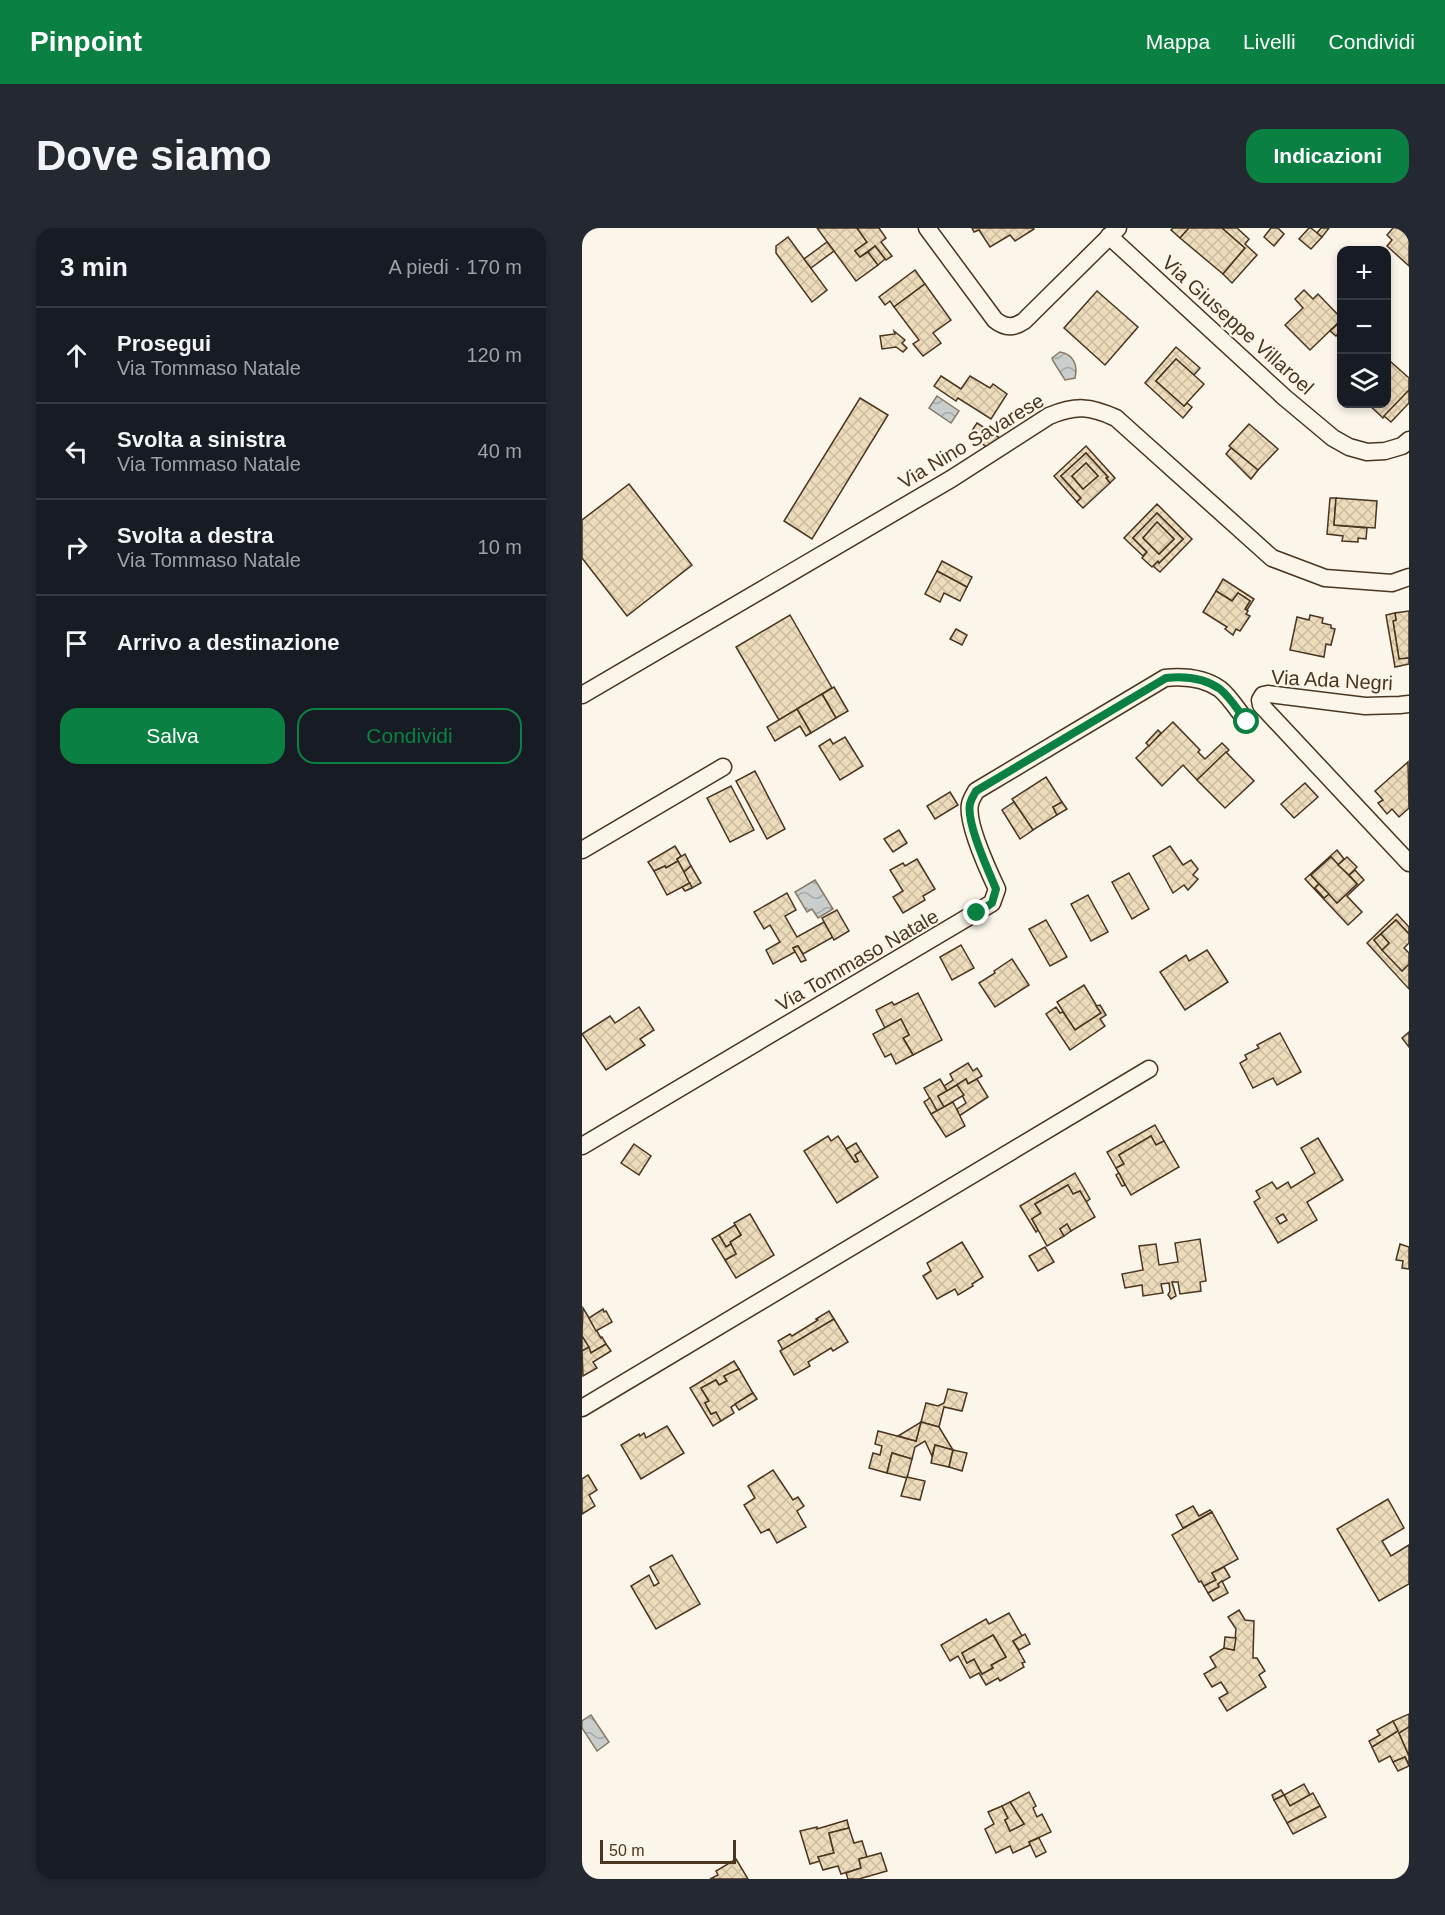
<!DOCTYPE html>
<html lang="it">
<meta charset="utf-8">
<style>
body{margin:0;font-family:Helvetica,sans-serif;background:#242831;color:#f1f3f6}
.controls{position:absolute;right:18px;top:18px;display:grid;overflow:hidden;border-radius:12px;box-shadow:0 3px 9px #0003}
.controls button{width:54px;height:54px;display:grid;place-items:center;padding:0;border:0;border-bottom:2px solid #363941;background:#171b24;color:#f1f3f6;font:30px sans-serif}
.scale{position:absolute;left:18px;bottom:15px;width:136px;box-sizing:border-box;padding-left:6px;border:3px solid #4a3520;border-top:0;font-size:16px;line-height:21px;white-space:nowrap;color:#4a3520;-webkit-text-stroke:4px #fbf6e9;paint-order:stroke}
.stop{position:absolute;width:18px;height:18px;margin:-14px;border:4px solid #0b8043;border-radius:50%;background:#fff}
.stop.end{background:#0b8043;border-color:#fff;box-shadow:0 2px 6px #0008}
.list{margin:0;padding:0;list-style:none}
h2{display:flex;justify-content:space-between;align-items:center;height:78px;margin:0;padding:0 24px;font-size:26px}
h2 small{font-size:20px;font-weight:400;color:#9ea1a6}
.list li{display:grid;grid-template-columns:39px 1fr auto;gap:18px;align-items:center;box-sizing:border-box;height:96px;padding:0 24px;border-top:2px solid #363941}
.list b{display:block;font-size:22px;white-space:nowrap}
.list p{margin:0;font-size:20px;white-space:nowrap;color:#9ea1a6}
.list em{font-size:20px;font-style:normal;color:#9ea1a6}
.actions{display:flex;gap:12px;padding:18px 24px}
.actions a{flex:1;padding:14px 0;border:2px solid #0b8043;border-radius:18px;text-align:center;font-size:21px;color:#0b8043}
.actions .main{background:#0b8043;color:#fff}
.icon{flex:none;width:33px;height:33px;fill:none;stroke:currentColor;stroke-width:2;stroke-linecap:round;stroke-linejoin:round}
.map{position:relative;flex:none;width:827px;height:1651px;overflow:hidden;border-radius:18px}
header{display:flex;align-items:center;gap:36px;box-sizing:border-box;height:84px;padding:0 30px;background:#0b8043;color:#fff}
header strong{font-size:28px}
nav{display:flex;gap:33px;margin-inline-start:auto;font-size:21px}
.intro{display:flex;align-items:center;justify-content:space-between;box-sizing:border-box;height:144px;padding:0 36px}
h1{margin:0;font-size:42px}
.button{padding:15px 27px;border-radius:18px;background:#0b8043;color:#fff;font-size:21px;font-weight:700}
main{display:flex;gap:36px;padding:0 36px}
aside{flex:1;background:#171b24;border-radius:18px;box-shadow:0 3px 9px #0003}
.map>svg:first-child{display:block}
</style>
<header>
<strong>Pinpoint</strong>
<nav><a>Mappa</a><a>Livelli</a><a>Condividi</a></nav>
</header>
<div class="intro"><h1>Dove siamo</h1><a class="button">Indicazioni</a></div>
<main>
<aside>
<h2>3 min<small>A piedi · 170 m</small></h2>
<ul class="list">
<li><svg class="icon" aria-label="ahead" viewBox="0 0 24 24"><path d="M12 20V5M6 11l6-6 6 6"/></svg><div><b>Prosegui</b><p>Via Tommaso Natale</p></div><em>120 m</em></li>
<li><svg class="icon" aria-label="left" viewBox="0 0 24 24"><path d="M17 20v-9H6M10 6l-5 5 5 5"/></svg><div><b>Svolta a sinistra</b><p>Via Tommaso Natale</p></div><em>40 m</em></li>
<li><svg class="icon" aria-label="right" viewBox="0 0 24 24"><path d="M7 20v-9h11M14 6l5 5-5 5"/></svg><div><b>Svolta a destra</b><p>Via Tommaso Natale</p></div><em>10 m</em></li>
<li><svg class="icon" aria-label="arrive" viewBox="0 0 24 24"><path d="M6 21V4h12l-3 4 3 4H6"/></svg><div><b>Arrivo a destinazione</b></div></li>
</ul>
<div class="actions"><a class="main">Salva</a><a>Condividi</a></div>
</aside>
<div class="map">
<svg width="827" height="1651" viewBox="0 0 827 1651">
<defs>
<pattern id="water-waves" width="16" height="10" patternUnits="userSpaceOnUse" patternTransform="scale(1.5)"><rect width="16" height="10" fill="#c9cecd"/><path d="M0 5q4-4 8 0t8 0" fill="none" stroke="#a5a8a6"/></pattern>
<pattern id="building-cross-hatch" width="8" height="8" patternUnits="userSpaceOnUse" patternTransform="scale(1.5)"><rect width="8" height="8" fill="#ecdcbc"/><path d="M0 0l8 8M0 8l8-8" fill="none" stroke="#ccbda1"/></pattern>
</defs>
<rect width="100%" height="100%" fill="#fbf6e9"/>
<g fill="url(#water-waves)" stroke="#887966" stroke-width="1.5">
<path d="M478 124C492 126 496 138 493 150L483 152 471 133 470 130Z"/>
<path d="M355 168 377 183 369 195 347 180Z"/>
<path d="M233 652 251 681 236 690 230 681 225 684 213 664Z"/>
<path d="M9 1487 27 1514 15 1523 0 1500V1493Z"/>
</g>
<g fill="url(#building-cross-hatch)" stroke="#4a3520" stroke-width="1.5" fill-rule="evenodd">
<path d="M235 0H275L285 14 273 23 278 29 286 24 296 37 274 53Z"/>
<path d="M275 0H297L304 10 299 14 310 28 304 32 293 18 278 29 273 23 285 14Z"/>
<path d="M390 0H451L452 1 433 13 428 7 408 19 397 2 392 4Z"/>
<path d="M591 0H607L598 10 589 2Z"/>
<path d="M607 0H640L663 20 641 46 598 10Z"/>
<path d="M640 0H655L667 11 663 16 675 27 650 55 641 46 663 20Z"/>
<path d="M689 0H696L702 6 692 18 682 9Z"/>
<path d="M727 0H729L740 9 729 21 717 11Z"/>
<path d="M739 0H747L740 9 735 5Z"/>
<path d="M811 0H827V38L805 18 810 12 805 7Z"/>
<path d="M206 9 245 62 230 74 194 25V18Z"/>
<path d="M245 14 252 23 229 40 222 31Z"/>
<path d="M293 18 303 31 296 37 286 24Z"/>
<path d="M333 42 343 56 312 79 308 73 303 77 297 69Z"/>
<path d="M343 56 369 92 351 105 359 115 341 128 331 116 337 112 312 79Z"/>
<path d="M722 62 731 71 736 66 760 91 728 122 703 97 721 80 713 71Z"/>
<path d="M515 63 556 99 523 137 482 100Z"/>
<path d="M760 92V102L754 108 748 103Z"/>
<path d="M312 103 323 112 320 115 325 120 321 124 314 119 300 121 298 108 313 106Z"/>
<path d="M594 119 618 140 612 147 594 131 574 153 602 178 605 175 610 179 601 190 563 155Z"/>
<path d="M594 131 622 156 602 178 574 153Z"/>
<path d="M809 134 827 150V162L801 190 786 176H804V139Z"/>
<path d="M359 148 379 161 388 148 408 160 411 156 425 166 409 191 376 170 374 173 352 158Z"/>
<path d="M827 162V175L809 194 802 188Z"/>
<path d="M278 170 306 187 230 311 202 293Z"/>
<path d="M395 195 418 210 405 219 387 207Z"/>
<path d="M667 196 696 221 676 242 647 218Z"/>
<path d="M504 218 533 250 528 255 524 250 526 249 504 225 479 248 499 270 495 274 472 248Z"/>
<path d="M649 220 676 242 669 251 644 226Z"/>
<path d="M504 225 526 249 524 250 528 255 501 280 495 274 499 270 479 248ZM504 235 516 248 501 261 490 248Z"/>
<path d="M504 235 516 248 501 261 490 248Z"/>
<path d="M47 256 110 337 45 388 0 330V292Z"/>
<path d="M748 270H754L752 297 785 300 784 311 776 310V314L760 313 761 308 745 306Z"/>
<path d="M754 270 795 273 793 300 752 297Z"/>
<path d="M575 276 610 311 578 344 571 338 576 333 577 335 601 311 575 285 551 310 565 324 561 328 542 310Z"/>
<path d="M575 285 601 311 577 335 576 333 570 339 560 330 565 324 551 310ZM575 294 592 311 577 326 561 310Z"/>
<path d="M575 294 592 311 577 326 561 310Z"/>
<path d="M360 333 390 349 385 359 355 343Z"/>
<path d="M355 343 385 359 378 373 362 365 358 374 343 366Z"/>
<path d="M641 351 672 371 665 382 663 381 668 373 656 365 650 373 634 363Z"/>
<path d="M634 363 650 373 656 365 668 373 663 381 666 383 664 386 668 388 658 403 654 401 651 407 643 401 645 399 621 384Z"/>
<path d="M827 383V430L817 431 811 393 814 392 813 385Z"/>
<path d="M813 385 814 392 811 393 817 431 827 430V436L813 439 804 387Z"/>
<path d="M208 387 250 460 197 492 154 419Z"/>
<path d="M728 387 741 390 740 395 749 397V400L753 401 749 417 744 416 742 429 708 422 715 389 727 392Z"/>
<path d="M374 401 385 407 380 417 368 411Z"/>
<path d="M252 459 266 483 254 490 240 466Z"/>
<path d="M240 466 254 490 229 505 215 481Z"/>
<path d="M215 481 229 505 224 508 218 498 193 513 185 499Z"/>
<path d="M591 494 618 522 616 524 623 531 640 515 647 522 615 552 601 537 580 558 554 530Z"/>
<path d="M576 502 579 505 567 518 564 515Z"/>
<path d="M263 509 281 538 258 552 237 518 248 511 251 516Z"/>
<path d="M644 524 672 553 643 580 615 552Z"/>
<path d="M826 534 827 580 817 589 810 581 805 586 796 575 801 572 793 563Z"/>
<path d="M173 543 203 601 185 611 154 553Z"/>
<path d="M464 549 480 574 471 579 475 587 451 602 430 571Z"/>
<path d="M723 555 736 569 712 590 699 576Z"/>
<path d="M149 558 172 602 148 614 125 570Z"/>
<path d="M368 564 376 577 353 591 345 578Z"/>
<path d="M432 574 451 602 438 611 420 582Z"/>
<path d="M480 574 485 581 475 587 471 579Z"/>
<path d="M317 602 325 615 311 624 302 611Z"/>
<path d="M93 618 99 628 95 631 96 633 84 640 83 638 72 643 66 634Z"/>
<path d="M588 618 601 637 609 632 616 641 611 647 616 651 606 662 602 657 591 665 571 628Z"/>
<path d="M755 622 762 631 756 637 749 629 729 647 737 656 733 660 742 670 747 666 755 675 775 656 767 647 773 642 782 652 765 668 780 684 766 697 723 651Z"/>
<path d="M103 626 109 638 102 644 95 631Z"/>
<path d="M749 629 775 656 755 675 729 647Z"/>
<path d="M765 629 775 639 767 647 756 637Z"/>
<path d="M335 631 353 661 341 668 343 672 321 685 311 669 321 663 308 642 321 635 323 638Z"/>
<path d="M96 633 108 655 85 667 72 643 83 638 84 640Z"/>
<path d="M109 638 119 655 110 660 102 644Z"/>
<path d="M547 645 567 681 550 691 530 654Z"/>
<path d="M108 655 110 660 103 663 100 659Z"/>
<path d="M737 656 747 666 742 670 733 660Z"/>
<path d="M205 665 214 682 203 688 215 709 242 694 251 709 221 726 216 718 211 720 213 724 191 736 184 722 198 714 188 697 182 701 172 684Z"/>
<path d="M506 667 526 704 509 713 489 676Z"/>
<path d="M255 682 267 703 252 712 240 690Z"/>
<path d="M815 686 827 699V706L814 692 792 712 820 743 827 736V761L785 715Z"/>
<path d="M464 692 485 729 468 738 447 701Z"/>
<path d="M814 692 827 706V715L822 720 827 725V736L820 743 800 722 807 715 799 706Z"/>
<path d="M799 706 807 715 800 722 792 712Z"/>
<path d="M379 717 392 740 370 752 358 729Z"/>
<path d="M216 718 224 732 219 734 211 720Z"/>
<path d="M625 722 646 754 603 782 578 744 604 727 607 733Z"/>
<path d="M430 731 447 757 413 779 397 755 413 745 412 743Z"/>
<path d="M502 757 519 785 493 802 475 774Z"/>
<path d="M336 765 360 812 331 827 321 810 327 807 319 791 303 800 294 782 310 774 312 777Z"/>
<path d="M518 777 524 787 518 791 523 798 488 822 464 786 474 779 478 785 481 784 493 802 519 785 514 778Z"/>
<path d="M57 779 72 802 58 811 63 817 24 842 0 806 28 788 33 795Z"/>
<path d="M319 791 327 807 321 810 331 827 314 836 309 826 303 829 291 806Z"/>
<path d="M827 804V819L820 810Z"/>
<path d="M698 805 719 844 695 857 691 850 671 860 658 835 665 831 663 827 677 820 675 817Z"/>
<path d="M386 835 391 843 395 840 400 848 386 856 384 851 365 863 362 858 371 852 368 846Z"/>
<path d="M358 851 365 863 356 868 362 879 355 883 342 860Z"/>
<path d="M384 851 386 856 395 851 406 869 377 888 375 881 384 875 375 857Z"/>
<path d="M375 857 382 867 362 879 356 868Z"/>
<path d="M348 870 355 883 349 886 342 874Z"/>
<path d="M371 874 383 898 364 909 349 886Z"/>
<path d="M573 897 582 913 574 917 569 908 537 927 542 936 534 940 525 924Z"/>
<path d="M246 908 249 913 256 908 273 934 276 933 273 927 279 923 296 949 255 975 222 923Z"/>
<path d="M569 908 574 917 582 913 597 939 549 967 534 940 542 936 537 927Z"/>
<path d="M736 910 761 952 725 974 735 992 696 1015 672 974 678 970 674 963 690 954 695 961 706 954 709 960 733 945 719 920ZM701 986 705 992 698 996 694 990Z"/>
<path d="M274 915 279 923 273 927 276 933 273 934 264 921Z"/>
<path d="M52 916 69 928 57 947 39 935Z"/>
<path d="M493 945 508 971 504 974 498 963 491 966 486 957 453 976 459 985 450 991 456 1002 454 1004 438 978Z"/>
<path d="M537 945 543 957 540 958 534 947Z"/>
<path d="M486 957 491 966 498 963 513 989 489 1003 485 996 478 1001 482 1008 465 1018 450 991 459 985 453 976Z"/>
<path d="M168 986 192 1027 154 1050 143 1032 154 1026 148 1014 159 1007 152 995Z"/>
<path d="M485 996 489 1003 482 1008 478 1001Z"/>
<path d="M153 997 159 1007 148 1014 149 1016 144 1019 137 1007Z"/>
<path d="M137 1007 144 1019 149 1016 154 1026 143 1032 130 1011Z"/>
<path d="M618 1011 624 1053 618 1054 619 1063 598 1066 596 1054H590L594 1068 589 1071 586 1067 588 1063 587 1055 579 1056 581 1065 561 1068 560 1057 543 1060 540 1046 561 1042 557 1018 574 1016 577 1037 596 1034 593 1015Z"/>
<path d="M380 1014 401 1049 390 1056 391 1058 376 1067 373 1061 355 1071 341 1048 349 1043 345 1035Z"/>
<path d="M818 1016 827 1019V1041L820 1040 821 1033 814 1032Z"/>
<path d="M463 1019 472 1034 456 1043 447 1028Z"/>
<path d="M1 1080 19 1110 20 1109 24 1116 9 1125 0 1108Z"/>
<path d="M21 1081 22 1084 24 1083 30 1094 14 1103 7 1090Z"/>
<path d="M247 1083 252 1091 201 1122 196 1113 208 1106 210 1108 236 1092 234 1091Z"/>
<path d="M252 1091 266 1114 251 1123 249 1120 226 1134 228 1138 212 1147 198 1123Z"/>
<path d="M0 1108 7 1119 0 1123Z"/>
<path d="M24 1116 29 1123 11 1134 15 1140 1 1148 0 1123 7 1119 9 1125Z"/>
<path d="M152 1133 157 1141 142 1148 145 1153 137 1157 134 1152 119 1160 127 1173 123 1175 129 1186 134 1184 139 1193 131 1198 108 1160Z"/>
<path d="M157 1141 171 1165 149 1179 152 1185 139 1193 134 1184 129 1186 123 1175 127 1173 119 1160 134 1152 137 1157 145 1153 142 1148Z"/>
<path d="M366 1161 385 1165 380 1183 362 1179 357 1199 339 1194 344 1175 356 1178 362 1175Z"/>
<path d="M171 1165 175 1171 157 1182 153 1176Z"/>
<path d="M339 1194 357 1199 371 1222 353 1217 350 1228 343 1213 333 1219 330 1231 310 1225 305 1245 287 1240 291 1225 298 1227 300 1218 293 1216 296 1203 334 1213Z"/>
<path d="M339 1194 334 1213 316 1208Z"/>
<path d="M85 1198 102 1225 59 1251 39 1217 57 1206 58 1208 62 1205 64 1210Z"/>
<path d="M353 1217 371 1222 367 1239 349 1235Z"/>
<path d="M371 1222 385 1225 380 1243 367 1239Z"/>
<path d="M310 1225 330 1231 325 1250 305 1245Z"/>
<path d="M191 1242 211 1272 216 1269 222 1278 215 1283 224 1299 195 1315 187 1301 179 1305 162 1277 173 1270 166 1258Z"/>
<path d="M6 1247 15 1262 7 1267 13 1278 0 1286V1251Z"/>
<path d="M325 1249 343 1253 338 1272 319 1268Z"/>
<path d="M806 1271 822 1300 800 1313 809 1328 827 1317V1356L797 1373 755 1301Z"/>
<path d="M611 1278 617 1288 628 1282 630 1284 601 1300 594 1287Z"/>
<path d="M630 1284 656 1331 630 1345 634 1352 622 1358 619 1353 617 1354 590 1307Z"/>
<path d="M90 1327 118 1376 74 1401 49 1358 67 1347 72 1358 77 1355 68 1339Z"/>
<path d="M642 1339 648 1349 636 1356 637 1359 626 1365 622 1358 634 1352 630 1345Z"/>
<path d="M640 1353 646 1365 631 1373 626 1365 637 1359 636 1356Z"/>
<path d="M657 1382 663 1392 672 1393 671 1430H675L683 1443 677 1447 684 1459 645 1483 637 1470 646 1465 639 1454 630 1459 622 1446 634 1439 628 1429 642 1420 652 1422 654 1401 646 1389Z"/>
<path d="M427 1385 440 1408 431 1413 443 1434 440 1435 442 1439 418 1453 416 1450 404 1457 397 1445 388 1450 376 1428 368 1433 359 1417 404 1391 407 1396ZM411 1407 424 1429 409 1437 411 1440 400 1446 392 1431 385 1435 380 1425Z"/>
<path d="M443 1406 448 1416 437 1422 431 1413Z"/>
<path d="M411 1407 424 1429 409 1437 411 1440 400 1446 392 1431 385 1435 380 1425Z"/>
<path d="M643 1409 654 1410 652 1422 642 1420Z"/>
<path d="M827 1486V1499L817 1505 827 1528V1537L823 1529 811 1534 808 1528 797 1534 790 1519 816 1503 811 1493Z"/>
<path d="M811 1493 816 1503 790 1519 787 1513 798 1507 795 1502Z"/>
<path d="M827 1499V1528L817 1505Z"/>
<path d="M823 1529 827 1538 816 1543 811 1534Z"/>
<path d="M722 1556 728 1567 708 1578 702 1567Z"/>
<path d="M699 1562 702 1567 692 1572 690 1567Z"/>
<path d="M447 1564 454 1578 451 1580 455 1589 460 1586 469 1604 447 1614 448 1617 431 1625 428 1618 414 1625 403 1601 412 1596 406 1584 420 1578 426 1590 423 1592 428 1603 442 1596 428 1574Z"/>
<path d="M731 1565 738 1578 705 1595 692 1572 702 1567 708 1578Z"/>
<path d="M428 1574 442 1596 428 1603 423 1592 426 1590 420 1578Z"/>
<path d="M738 1578 744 1589 711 1606 705 1595Z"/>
<path d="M265 1592 267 1600 247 1605 252 1625 236 1629 238 1633 228 1636 218 1603 235 1599V1601Z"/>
<path d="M267 1600 272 1615 280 1613 285 1629 277 1631 279 1640 259 1646 256 1638 241 1642 236 1629 252 1625 247 1605Z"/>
<path d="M457 1610 464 1624 454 1629 447 1614Z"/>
<path d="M299 1625 305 1643 277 1651H266L264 1645 279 1640 277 1631Z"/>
<path d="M154 1631 166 1651H128L136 1647 134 1643Z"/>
</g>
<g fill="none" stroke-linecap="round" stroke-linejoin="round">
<g stroke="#4a3520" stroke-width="19">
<g id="minor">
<path d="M345 0 413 92C423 100 432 100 442 93L536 0"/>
<path d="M527 8 702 169 751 210 767 219 785 224 803 223 820 218 827 212"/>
<path d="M0 467 369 251 467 188C494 177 508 178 534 190L690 330 743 350 810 355 827 349"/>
<path d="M827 476 818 477 783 478 686 466 681 467 678 472 679 477 827 635"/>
<path d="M0 622 141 539"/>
<path d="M0 918 410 675 415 661C406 642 384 595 388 576 389 571 392 567 394 563L583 450C602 448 622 450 638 461 648 469 657 484 665 494"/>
<path d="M0 1180 567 841"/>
</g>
</g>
<use href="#minor" stroke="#fbf6e9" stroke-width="16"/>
</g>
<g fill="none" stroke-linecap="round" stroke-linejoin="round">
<path stroke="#0b8043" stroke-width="8" d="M395 685 410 675 414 661C406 642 384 594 388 576 389 571 392 567 394 563L584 450C602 448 622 450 638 461 648 469 657 484 665 494"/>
</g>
<g text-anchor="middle" stroke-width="4.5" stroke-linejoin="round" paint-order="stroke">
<g font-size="20" fill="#4a3520" stroke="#fbf6e9">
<text transform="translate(656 97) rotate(42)" y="7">Via Giuseppe Villaroel</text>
<text transform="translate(389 213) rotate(-31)" y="7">Via Nino Savarese</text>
<text transform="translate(750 452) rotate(3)" y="7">Via Ada Negri</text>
<text transform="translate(275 732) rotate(-30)" y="7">Via Tommaso Natale</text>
</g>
</g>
</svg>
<div class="controls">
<button>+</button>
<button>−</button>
<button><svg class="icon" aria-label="layers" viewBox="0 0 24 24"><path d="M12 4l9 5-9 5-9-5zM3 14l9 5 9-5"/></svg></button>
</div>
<div class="scale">50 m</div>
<div class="stop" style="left:665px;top:494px"></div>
<div class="stop end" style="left:395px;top:685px"></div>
</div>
</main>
